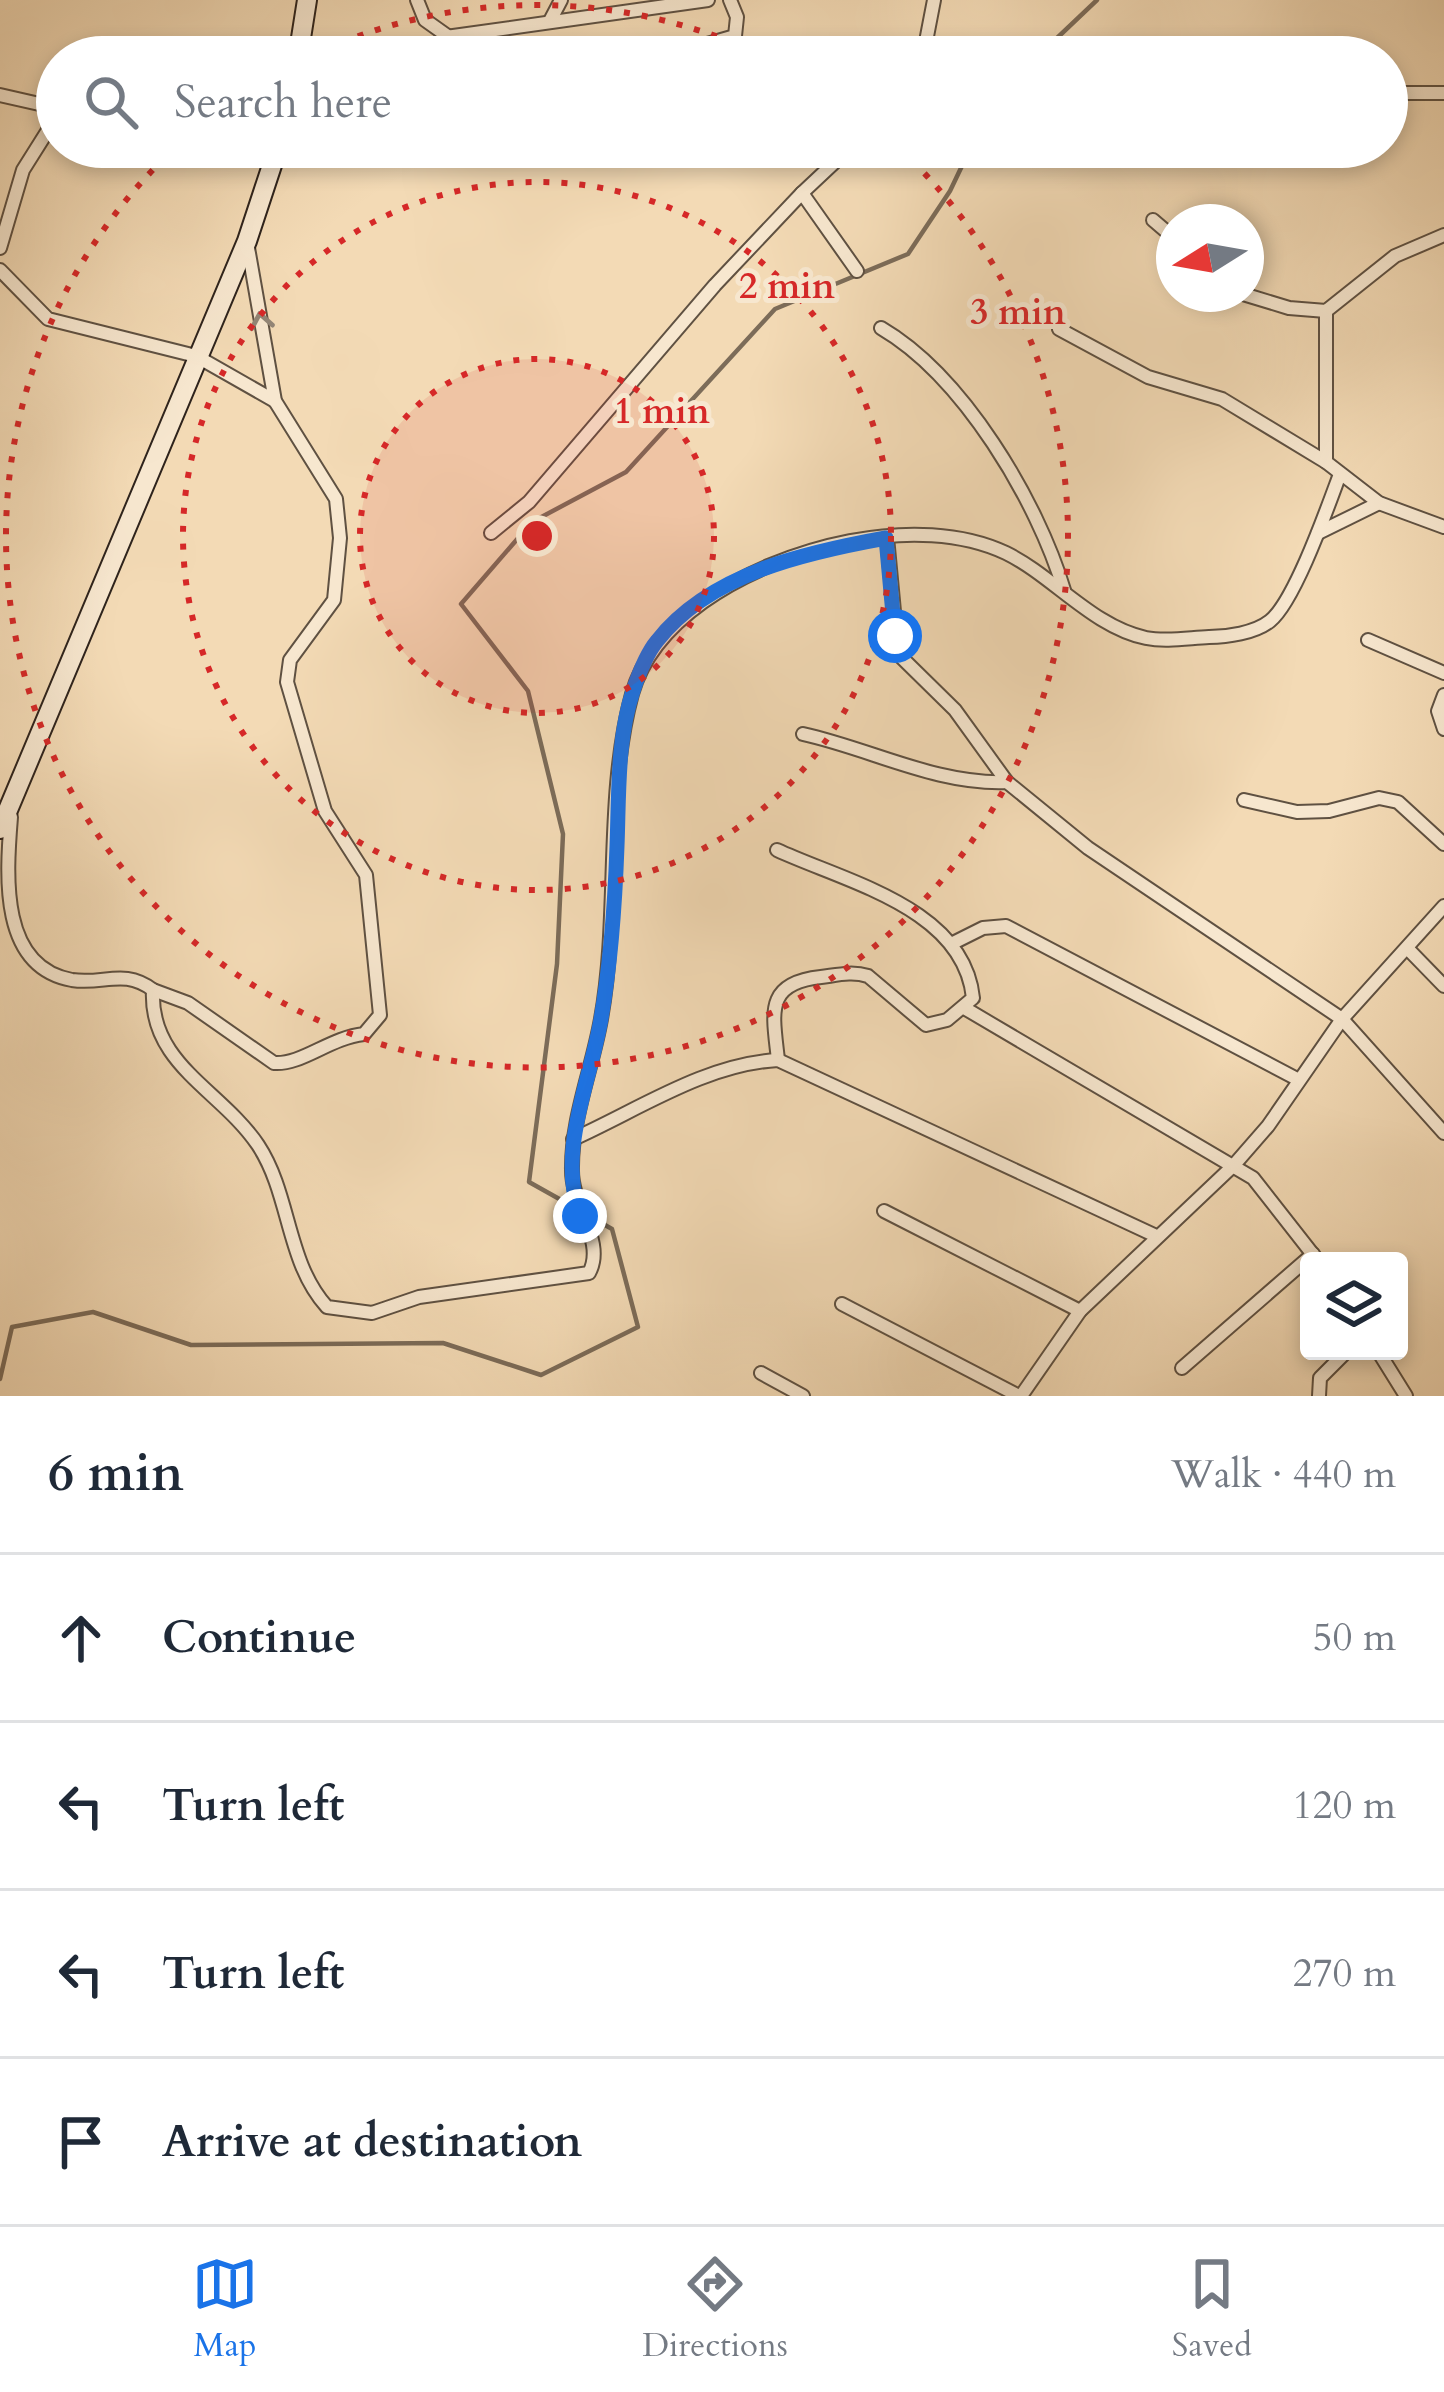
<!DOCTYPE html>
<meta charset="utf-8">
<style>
body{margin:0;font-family:Cardo,serif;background:#f6f6f7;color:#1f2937}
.controls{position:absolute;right:36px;bottom:36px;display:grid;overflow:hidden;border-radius:12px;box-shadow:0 6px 18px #0003}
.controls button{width:108px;height:108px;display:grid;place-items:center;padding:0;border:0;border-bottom:3px solid #e0e1e3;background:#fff;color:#1f2937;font:60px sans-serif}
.compass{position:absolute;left:1156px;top:204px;width:108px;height:108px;border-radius:50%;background:#fff;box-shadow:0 6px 18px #0003;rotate:259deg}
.stop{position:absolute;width:36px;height:36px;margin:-27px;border:9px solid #1a73e8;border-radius:50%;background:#fff}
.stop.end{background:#1a73e8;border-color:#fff;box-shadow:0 3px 12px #0008}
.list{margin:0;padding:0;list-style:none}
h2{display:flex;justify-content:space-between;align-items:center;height:156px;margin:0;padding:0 48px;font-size:51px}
h2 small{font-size:39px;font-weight:400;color:#747a83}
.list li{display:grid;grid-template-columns:78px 1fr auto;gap:36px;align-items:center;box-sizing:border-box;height:168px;padding:0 48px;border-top:3px solid #e0e1e3}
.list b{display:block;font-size:45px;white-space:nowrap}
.list em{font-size:39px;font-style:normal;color:#747a83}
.icon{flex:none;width:66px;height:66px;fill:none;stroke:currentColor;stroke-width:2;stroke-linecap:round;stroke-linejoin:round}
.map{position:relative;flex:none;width:1444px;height:1396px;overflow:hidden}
.search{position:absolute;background:#fff;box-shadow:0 6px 18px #0003;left:36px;right:36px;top:36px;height:132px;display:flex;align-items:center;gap:30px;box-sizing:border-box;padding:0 42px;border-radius:66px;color:#747a83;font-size:45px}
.sheet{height:828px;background:#fff}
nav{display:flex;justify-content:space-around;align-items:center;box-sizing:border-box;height:168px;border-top:3px solid #e0e1e3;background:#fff;font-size:33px;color:#747a83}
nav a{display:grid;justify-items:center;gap:6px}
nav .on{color:#1a73e8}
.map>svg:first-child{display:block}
</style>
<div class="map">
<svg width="1444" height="1396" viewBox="0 0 1444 1396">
<rect width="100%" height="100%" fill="#f3dab5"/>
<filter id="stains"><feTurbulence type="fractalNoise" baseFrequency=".00167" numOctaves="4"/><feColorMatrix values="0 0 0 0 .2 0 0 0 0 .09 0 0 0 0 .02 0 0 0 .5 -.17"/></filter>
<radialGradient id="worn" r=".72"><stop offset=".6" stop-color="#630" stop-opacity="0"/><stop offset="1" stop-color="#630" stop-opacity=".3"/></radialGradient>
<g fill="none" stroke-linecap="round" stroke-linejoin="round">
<g stroke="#7c6c59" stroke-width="4.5">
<path d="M1037 57 1097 0"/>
<path d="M579 1210 529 1182 557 964 563 834 528 691 461 604 532 522 626 472 775 309 908 254 950 191 971 147"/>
<path d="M0 1379 12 1327 93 1312 191 1345 443 1343 541 1375 638 1327 612 1229 589 1216"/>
</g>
<g stroke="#5f5142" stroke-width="16">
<g id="street">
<path d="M417 0 425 20 477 57"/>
<path d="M550 21 561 0"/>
<path d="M446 37 708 0"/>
<path d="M662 57 735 36 737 17 730 0"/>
<path d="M923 57 934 0"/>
<path d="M1387 93H1444"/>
<path d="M0 95 57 108"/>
<path d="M851 147 802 193 857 271"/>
<path d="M1153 220 1174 238"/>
<path d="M0 248 23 170 57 116"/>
<path d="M0 270 48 319 196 356 275 401"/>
<path d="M1243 294 1289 308 1326 311 1395 256 1444 235"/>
<path d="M1326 311V462"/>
<path d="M881 328C963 376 1037 500 1064 590"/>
<path d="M1059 329 1148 377 1222 399 1326 462 1379 503 1444 527"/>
<path d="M491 533 529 502 715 285 802 193"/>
<path d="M1318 533 1379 503"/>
<path d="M887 537 898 654 955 710 1007 782 1088 848 1342 1019 1444 1133"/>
<path d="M1368 640 1444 673"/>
<path d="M1444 695 1438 711 1444 729"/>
<path d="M803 734C871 749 937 785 1007 782"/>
<path d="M1244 800 1297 812 1329 811 1379 798 1398 802 1444 844"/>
<path d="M11 817C6 878 0 967 72 980 104 985 124 968 153 990 149 1064 221 1090 258 1145 291 1195 286 1262 327 1307L372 1313 419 1297 589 1273C606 1242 572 1206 572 1171 571 1119 592 1070 601 1019 620 913 604 798 632 694 643 655 671 625 703 602 780 547 917 511 1006 553 1053 576 1093 627 1146 638 1166 642 1188 638 1209 637 1227 637 1255 633 1270 621 1295 601 1328 506 1340 474"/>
<path d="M777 850C846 882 964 908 973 998L947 1020 926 1025 868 976C852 971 837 975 821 977 764 983 773 1013 778 1060"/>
<path d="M951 944 983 928 1006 926 1299 1080"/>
<path d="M1407 948 1444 986"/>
<path d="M153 990 188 1003 274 1063C302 1065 329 1038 364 1034L380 1015 366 875 325 811 287 682 290 660 334 600 340 538 336 499 275 401 247 242"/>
<path d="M966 1009 1253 1178 1318 1261"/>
<path d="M573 1139C638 1110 705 1064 778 1060L1154 1235"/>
<path d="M884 1211 1080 1311"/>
<path d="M842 1304 1019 1396"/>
<path d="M1378 1351 1406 1396"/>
<path d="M1182 1368 1313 1254"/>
<path d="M761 1373 803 1396"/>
<path d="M1021 1396 1080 1311 1234 1165 1268 1126 1342 1019 1444 906"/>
<path d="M1319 1396 1320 1378 1347 1351"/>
</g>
</g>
<g stroke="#2e231c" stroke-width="22">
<g id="secondary">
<path d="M298 57 307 0"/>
<path d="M0 829 247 241 278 147"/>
</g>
</g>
<use href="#street" stroke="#f7e7cf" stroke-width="12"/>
<use href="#secondary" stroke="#f7e7cf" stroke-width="18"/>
</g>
<defs><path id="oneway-chevron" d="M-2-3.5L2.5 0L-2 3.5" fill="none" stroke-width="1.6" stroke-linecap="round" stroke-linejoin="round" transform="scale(3)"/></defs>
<use stroke="#928576" href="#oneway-chevron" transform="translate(261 321) rotate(-100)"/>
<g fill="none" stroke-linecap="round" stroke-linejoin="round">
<path stroke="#1a73e8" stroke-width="15" d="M580 1216C557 1150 590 1084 601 1019 611 962 615 903 617 846 619 796 617 738 633 691 638 676 647 653 657 641 710 573 808 552 886 538L895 636"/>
</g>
<circle cx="537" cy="536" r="177" fill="#d62828" fill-opacity=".12"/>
<g fill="none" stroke="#d62828" stroke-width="6" stroke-dasharray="6 12">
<circle cx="537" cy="536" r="177"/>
<circle cx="537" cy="536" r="354"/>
<path d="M308 57A531 531 0 0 1 766 57M899 148A531 531 0 1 1 175 148"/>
</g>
<circle cx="537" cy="536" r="18" fill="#d62828" stroke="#f7e7cf" stroke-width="6"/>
<g font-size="36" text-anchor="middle" font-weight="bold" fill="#d62828" stroke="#f7e7cf" stroke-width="10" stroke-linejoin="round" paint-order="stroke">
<text x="787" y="298">2 min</text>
<text x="1018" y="324">3 min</text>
<text x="662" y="423">1 min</text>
</g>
<rect width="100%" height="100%" filter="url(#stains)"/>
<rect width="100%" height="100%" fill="url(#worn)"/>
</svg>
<div class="controls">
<button><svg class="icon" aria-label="layers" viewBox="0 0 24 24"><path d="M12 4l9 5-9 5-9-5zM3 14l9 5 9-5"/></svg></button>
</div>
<svg class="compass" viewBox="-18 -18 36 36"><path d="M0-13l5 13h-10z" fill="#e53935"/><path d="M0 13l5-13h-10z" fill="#747a83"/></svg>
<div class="stop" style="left:895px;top:636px"></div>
<div class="stop end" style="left:580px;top:1216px"></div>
<div class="search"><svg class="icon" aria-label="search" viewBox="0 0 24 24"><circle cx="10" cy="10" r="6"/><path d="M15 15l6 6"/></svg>Search here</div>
</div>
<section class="sheet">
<h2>6 min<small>Walk · 440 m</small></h2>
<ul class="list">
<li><svg class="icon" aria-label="ahead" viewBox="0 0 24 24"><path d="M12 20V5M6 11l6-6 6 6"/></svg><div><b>Continue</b></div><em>50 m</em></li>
<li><svg class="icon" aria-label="left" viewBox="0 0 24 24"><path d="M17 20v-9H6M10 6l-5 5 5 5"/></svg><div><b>Turn left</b></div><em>120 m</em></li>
<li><svg class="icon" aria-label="left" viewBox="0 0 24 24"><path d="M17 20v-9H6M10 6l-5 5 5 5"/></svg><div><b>Turn left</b></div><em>270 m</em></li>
<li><svg class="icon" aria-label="arrive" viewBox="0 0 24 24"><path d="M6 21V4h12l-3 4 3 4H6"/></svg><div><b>Arrive at destination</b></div></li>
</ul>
</section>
<nav>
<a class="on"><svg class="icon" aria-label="map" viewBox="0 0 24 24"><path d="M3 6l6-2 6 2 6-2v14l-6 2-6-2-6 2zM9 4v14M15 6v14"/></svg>Map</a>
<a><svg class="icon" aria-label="directions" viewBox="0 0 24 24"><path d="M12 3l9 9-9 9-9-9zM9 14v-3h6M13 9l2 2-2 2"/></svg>Directions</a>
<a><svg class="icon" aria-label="saved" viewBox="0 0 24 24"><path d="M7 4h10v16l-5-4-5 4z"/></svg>Saved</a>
</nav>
